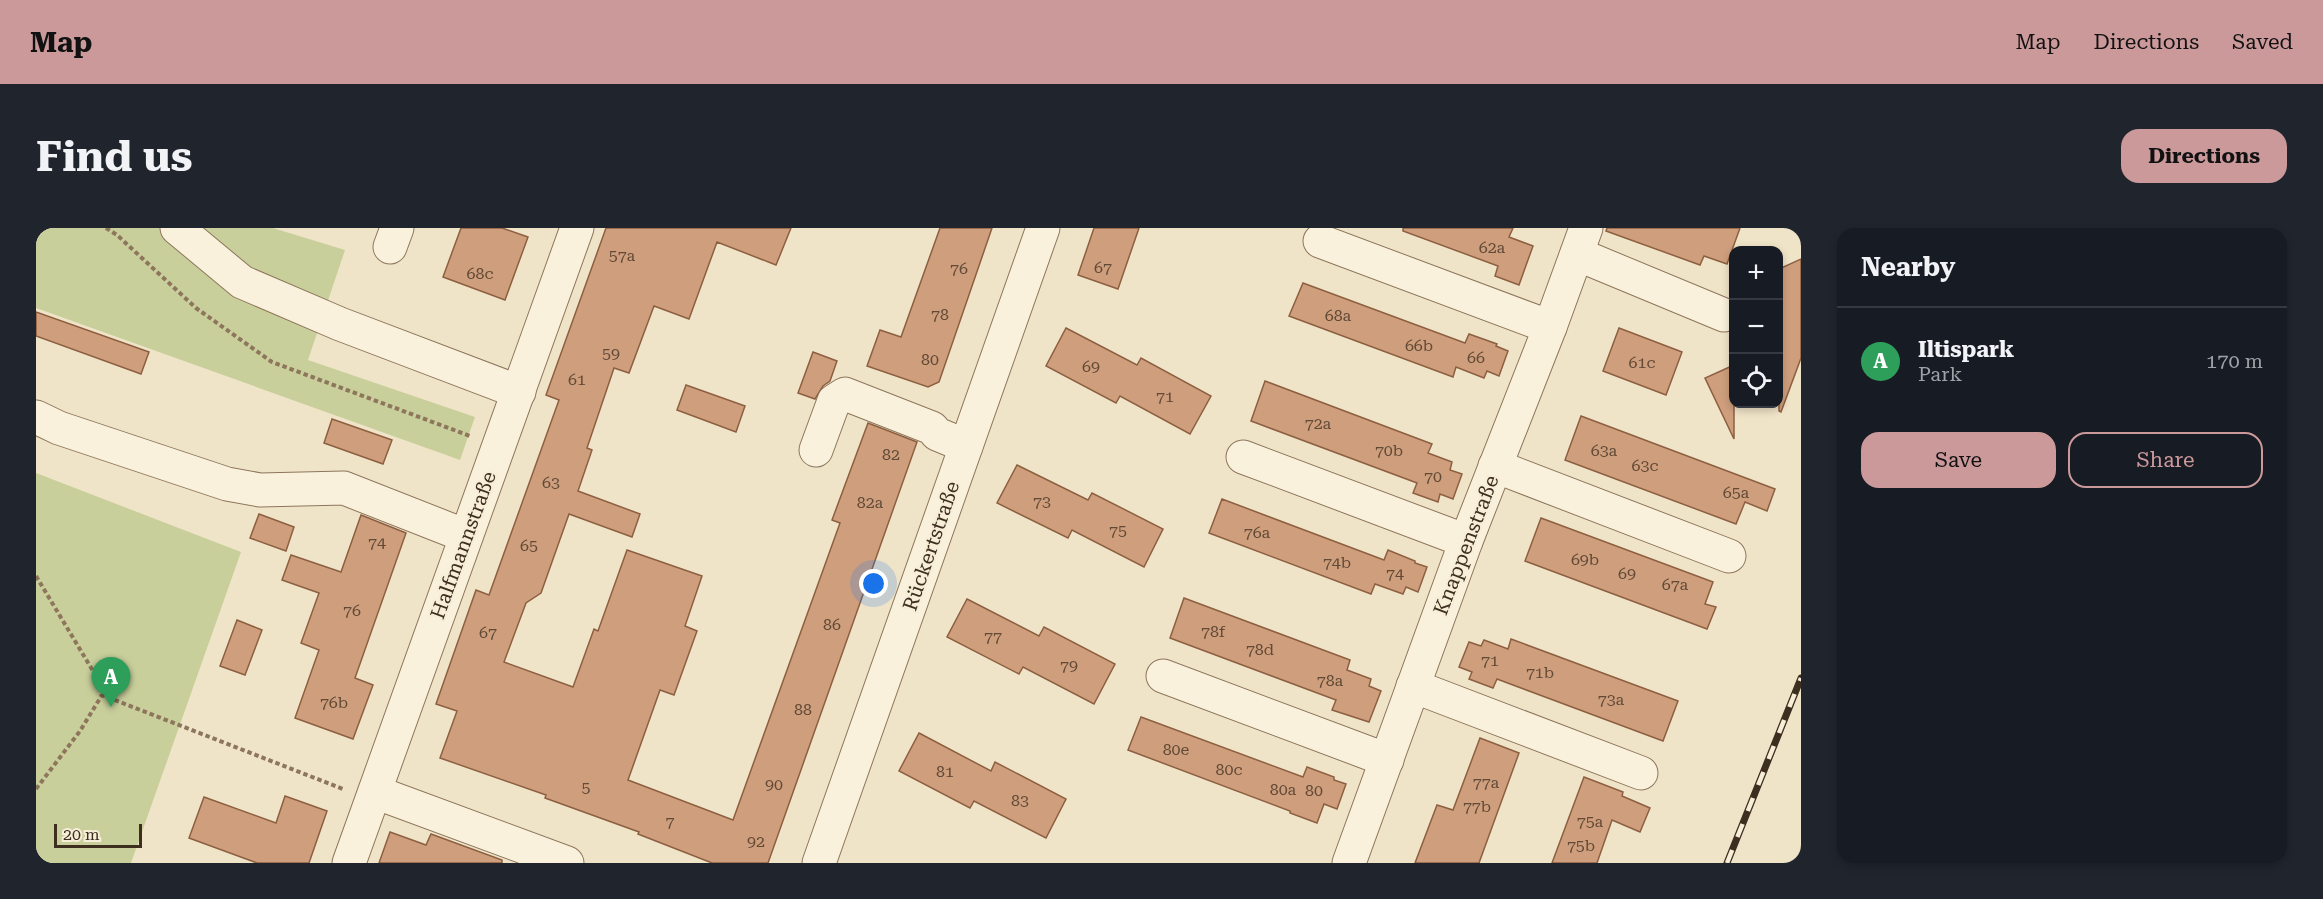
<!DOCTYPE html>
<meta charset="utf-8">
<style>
body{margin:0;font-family:"Roboto Serif",serif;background:#20242c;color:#f1f3f6}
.controls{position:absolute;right:18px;top:18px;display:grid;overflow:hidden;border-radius:12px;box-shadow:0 3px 9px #0003}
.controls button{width:54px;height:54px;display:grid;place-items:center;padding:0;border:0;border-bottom:2px solid #363941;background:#171b24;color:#f1f3f6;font:30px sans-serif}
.scale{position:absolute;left:18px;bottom:15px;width:88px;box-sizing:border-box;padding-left:6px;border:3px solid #3d2e20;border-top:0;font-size:16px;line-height:21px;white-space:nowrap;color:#3d2e20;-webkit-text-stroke:4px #f7eed8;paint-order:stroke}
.you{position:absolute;left:838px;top:356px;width:21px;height:21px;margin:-15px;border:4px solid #fff;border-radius:50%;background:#1a73e8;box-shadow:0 0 0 9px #1a73e833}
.badge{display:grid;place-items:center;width:39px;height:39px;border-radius:50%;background:#cc999b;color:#fff;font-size:20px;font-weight:700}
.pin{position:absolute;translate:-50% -50px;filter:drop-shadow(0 2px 3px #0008)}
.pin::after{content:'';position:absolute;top:32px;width:21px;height:18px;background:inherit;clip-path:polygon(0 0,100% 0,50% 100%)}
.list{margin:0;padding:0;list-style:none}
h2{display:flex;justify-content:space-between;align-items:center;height:78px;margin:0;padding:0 24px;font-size:26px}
h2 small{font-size:20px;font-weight:400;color:#9ea1a6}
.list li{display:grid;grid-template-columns:39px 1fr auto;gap:18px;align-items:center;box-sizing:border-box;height:108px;padding:0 24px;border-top:2px solid #363941}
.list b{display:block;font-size:22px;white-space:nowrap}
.list p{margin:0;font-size:20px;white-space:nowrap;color:#9ea1a6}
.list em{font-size:20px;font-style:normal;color:#9ea1a6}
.actions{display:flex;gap:12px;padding:18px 24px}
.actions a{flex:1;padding:14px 0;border:2px solid #cc999b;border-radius:18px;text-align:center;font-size:21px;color:#cc999b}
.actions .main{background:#cc999b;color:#111}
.icon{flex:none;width:33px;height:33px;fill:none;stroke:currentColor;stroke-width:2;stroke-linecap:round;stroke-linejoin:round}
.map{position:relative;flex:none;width:1765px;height:635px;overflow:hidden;border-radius:18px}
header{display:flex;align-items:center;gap:36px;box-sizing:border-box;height:84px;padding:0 30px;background:#cc999b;color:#111}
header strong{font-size:28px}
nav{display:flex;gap:33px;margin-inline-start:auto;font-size:21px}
.intro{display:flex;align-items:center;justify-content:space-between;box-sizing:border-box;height:144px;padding:0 36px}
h1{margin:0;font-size:42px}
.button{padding:15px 27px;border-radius:18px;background:#cc999b;color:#111;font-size:21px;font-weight:700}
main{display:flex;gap:36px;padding:0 36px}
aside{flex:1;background:#171b24;border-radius:18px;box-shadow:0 3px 9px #0003}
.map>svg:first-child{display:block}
</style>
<header>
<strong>Map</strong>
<nav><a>Map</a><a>Directions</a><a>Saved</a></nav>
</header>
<div class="intro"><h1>Find us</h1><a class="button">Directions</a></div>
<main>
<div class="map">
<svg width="1765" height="635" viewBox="0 0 1765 635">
<rect width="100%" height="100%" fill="#f0e4c8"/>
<g fill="#c9cf9b">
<path d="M0 0H237L309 22 272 132 439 189 424 232 0 80Z"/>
<path d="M0 245 205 324 95 635H0Z"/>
</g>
<g fill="#cf9f7d" stroke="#8d5f41" stroke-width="1.5">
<path d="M425 0H466L492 9 469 72 407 49Z"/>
<path d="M570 0H755L740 37 681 14 653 91 618 78 593 145 578 140 551 220 556 222 542 263 604 286 596 309 533 286 505 365 490 375 468 434 537 459 558 401 562 403 591 322 666 348 649 398 661 403 638 467 624 462 592 552 697 592 804 295 796 292 832 195 881 214 732 635H676L602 606 603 604 509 570 510 567 404 530 421 483 400 476 440 362 453 367 523 172 510 167Z"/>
<path d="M904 0H956L903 154 892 159 831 138 844 102 865 109Z"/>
<path d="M1058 0H1103L1082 61 1042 47Z"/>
<path d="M1367 0H1477L1473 9 1497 18 1483 57 1459 48 1462 38 1367 3Z"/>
<path d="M1571 0H1704L1691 36 1668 28 1664 37 1570 3Z"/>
<path d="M1765 31V130L1745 184 1743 183V41Z"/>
<path d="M1267 55 1429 115 1433 106 1461 116 1460 118 1472 123 1463 148 1451 143 1448 150 1420 139 1417 149 1253 88Z"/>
<path d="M0 84 113 124 105 146 0 108Z"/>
<path d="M1030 100 1101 137 1105 130 1175 168 1154 206 1084 168 1080 175 1010 138Z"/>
<path d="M1583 100 1646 124 1630 167 1567 143Z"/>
<path d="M777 124 801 133 794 153 787 158 779 171 762 165Z"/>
<path d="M1698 137V211L1669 150Z"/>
<path d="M1229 153 1396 216 1392 225 1416 234 1414 242 1426 246 1417 271 1404 266 1402 274 1377 265 1381 255 1215 193Z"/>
<path d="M650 157 709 178 700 204 641 182Z"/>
<path d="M1545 188 1739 261 1731 283 1709 274 1700 296 1529 232Z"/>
<path d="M296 191 356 212 347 236 288 215Z"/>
<path d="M981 237 1052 272 1056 265 1127 301 1108 339 1036 302 1032 310 961 275Z"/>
<path d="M1186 271 1348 332 1352 322 1379 333V335L1391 339 1382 364 1370 359 1367 366 1339 356 1335 366 1173 305Z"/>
<path d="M223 286 258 299 250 323 214 310Z"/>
<path d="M325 287 370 305 319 450 337 457 317 511 259 490 283 422 265 415 283 365 246 352 255 327 305 344Z"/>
<path d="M1505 290 1677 354 1669 376 1680 379 1671 401 1489 333Z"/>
<path d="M1148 370 1314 432 1311 442 1335 451 1333 458 1345 463 1333 494 1296 482 1300 472 1134 410Z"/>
<path d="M931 371 1003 408 1008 399 1079 436 1058 476 987 439 983 446 911 409Z"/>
<path d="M201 392 226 402 209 447 184 438Z"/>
<path d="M1475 411 1642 473 1627 513 1461 451 1457 460 1433 451 1436 444 1423 439 1433 414 1445 418 1448 412 1472 421Z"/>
<path d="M1105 489 1267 549 1271 539 1298 549V552L1310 556 1301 581 1288 576 1281 595 1254 585V583L1092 522Z"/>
<path d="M883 505 955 543 959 534 1030 571 1010 610 938 573 934 580 863 543Z"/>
<path d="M1444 510 1483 525 1443 635H1379L1401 577 1417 582Z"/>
<path d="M1548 549 1587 564 1586 568 1614 580 1604 604 1576 592 1561 635H1516Z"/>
<path d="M249 568 291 583 273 635H221L153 610 168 569 240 595Z"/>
<path d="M354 604 390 617 395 606 466 632V635H343Z"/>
</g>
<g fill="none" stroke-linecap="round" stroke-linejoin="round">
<g stroke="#8d765c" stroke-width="35">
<g id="minor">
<path d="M141 0 206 54 304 96 483 164"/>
<path d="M1284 13 1514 99"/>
<path d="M354 19 361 0"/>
<path d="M1541 26 1688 87"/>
<path d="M0 189 23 200 191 256 224 262 308 260 430 308"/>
<path d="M780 222 798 173 809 166 896 200 901 206 930 218"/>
<path d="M1207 229 1430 313"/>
<path d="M1459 238 1693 328"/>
<path d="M1127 448 1351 532"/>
<path d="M1377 458 1605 545"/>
<path d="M339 564 531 635"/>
<path d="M313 635 541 0"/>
<path d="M783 635 1007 0"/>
<path d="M1313 635 1430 313 1514 99 1550 0"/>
</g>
</g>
<g stroke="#8d765c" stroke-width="4" stroke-dasharray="4.5 3" stroke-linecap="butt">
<path d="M70 0 81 7 160 80 236 134 434 208"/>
<path d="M0 348 57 443 66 467 307 561"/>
<path d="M0 561 44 503 66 467"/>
</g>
<use href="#minor" stroke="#faf1dc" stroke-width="33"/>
<g stroke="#3d2e20" stroke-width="7">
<path id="rail" d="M1691 635 1765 450"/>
</g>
<use href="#rail" stroke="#f7eed8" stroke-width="4.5" stroke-dasharray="14" stroke-linecap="butt"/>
</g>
<g text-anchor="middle" stroke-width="4.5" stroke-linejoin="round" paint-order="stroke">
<g font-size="16" fill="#624a37">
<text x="1456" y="25">62a</text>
<text x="586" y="33">57a</text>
<text x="1067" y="45">67</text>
<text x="923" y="46">76</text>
<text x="444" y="51">68c</text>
<text x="904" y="92">78</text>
<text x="1302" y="93">68a</text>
<text x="1383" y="123">66b</text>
<text x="575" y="131">59</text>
<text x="1440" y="135">66</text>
<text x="894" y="137">80</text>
<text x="1606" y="140">61c</text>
<text x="1055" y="144">69</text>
<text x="541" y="157">61</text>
<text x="1129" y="174">71</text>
<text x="1282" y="201">72a</text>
<text x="1353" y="228">70b</text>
<text x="1568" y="228">63a</text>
<text x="855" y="232">82</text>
<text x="1609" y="243">63c</text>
<text x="1397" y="254">70</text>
<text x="515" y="260">63</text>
<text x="1700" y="270">65a</text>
<text x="1006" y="279">73</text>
<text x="834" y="280">82a</text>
<text x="1082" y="308">75</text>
<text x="1221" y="310">76a</text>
<text x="341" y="320">74</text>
<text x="493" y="323">65</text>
<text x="1549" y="337">69b</text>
<text x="1301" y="340">74b</text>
<text x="1359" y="351">74</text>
<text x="1591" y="351">69</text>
<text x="1639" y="362">67a</text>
<text x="316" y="388">76</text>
<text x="796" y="402">86</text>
<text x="1177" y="409">78f</text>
<text x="452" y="410">67</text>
<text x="957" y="414">77</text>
<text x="1224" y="427">78d</text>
<text x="1454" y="438">71</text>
<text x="1033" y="443">79</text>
<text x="1504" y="450">71b</text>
<text x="1294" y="458">78a</text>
<text x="1575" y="477">73a</text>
<text x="298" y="480">76b</text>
<text x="767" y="487">88</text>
<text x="1140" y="527">80e</text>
<text x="1193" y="547">80c</text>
<text x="909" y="549">81</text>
<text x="1450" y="560">77a</text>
<text x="738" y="562">90</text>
<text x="550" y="565">5</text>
<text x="1247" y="567">80a</text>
<text x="1278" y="568">80</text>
<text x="984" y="578">83</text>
<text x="1441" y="584">77b</text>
<text x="634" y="599">7</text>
<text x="1554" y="599">75a</text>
<text x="720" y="619">92</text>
<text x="1545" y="623">75b</text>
</g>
<g font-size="20" fill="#3d2e20" stroke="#f7eed8">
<text transform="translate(427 317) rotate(-70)" y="7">Halfmannstraße</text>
<text transform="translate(1430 317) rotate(-69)" y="7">Knappenstraße</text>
<text transform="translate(895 318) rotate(-71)" y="7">Rückertstraße</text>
</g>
</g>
</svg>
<div class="controls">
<button>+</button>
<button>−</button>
<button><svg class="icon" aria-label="locate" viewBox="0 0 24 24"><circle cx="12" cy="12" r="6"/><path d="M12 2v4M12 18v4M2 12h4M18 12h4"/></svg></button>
</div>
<div class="scale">20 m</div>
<div class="you"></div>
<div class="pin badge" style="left:75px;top:479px;background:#2e9e5b">A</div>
</div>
<aside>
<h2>Nearby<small></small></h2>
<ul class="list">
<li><span class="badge" style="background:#2e9e5b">A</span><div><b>Iltispark</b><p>Park</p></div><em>170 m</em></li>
</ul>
<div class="actions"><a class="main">Save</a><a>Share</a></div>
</aside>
</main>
